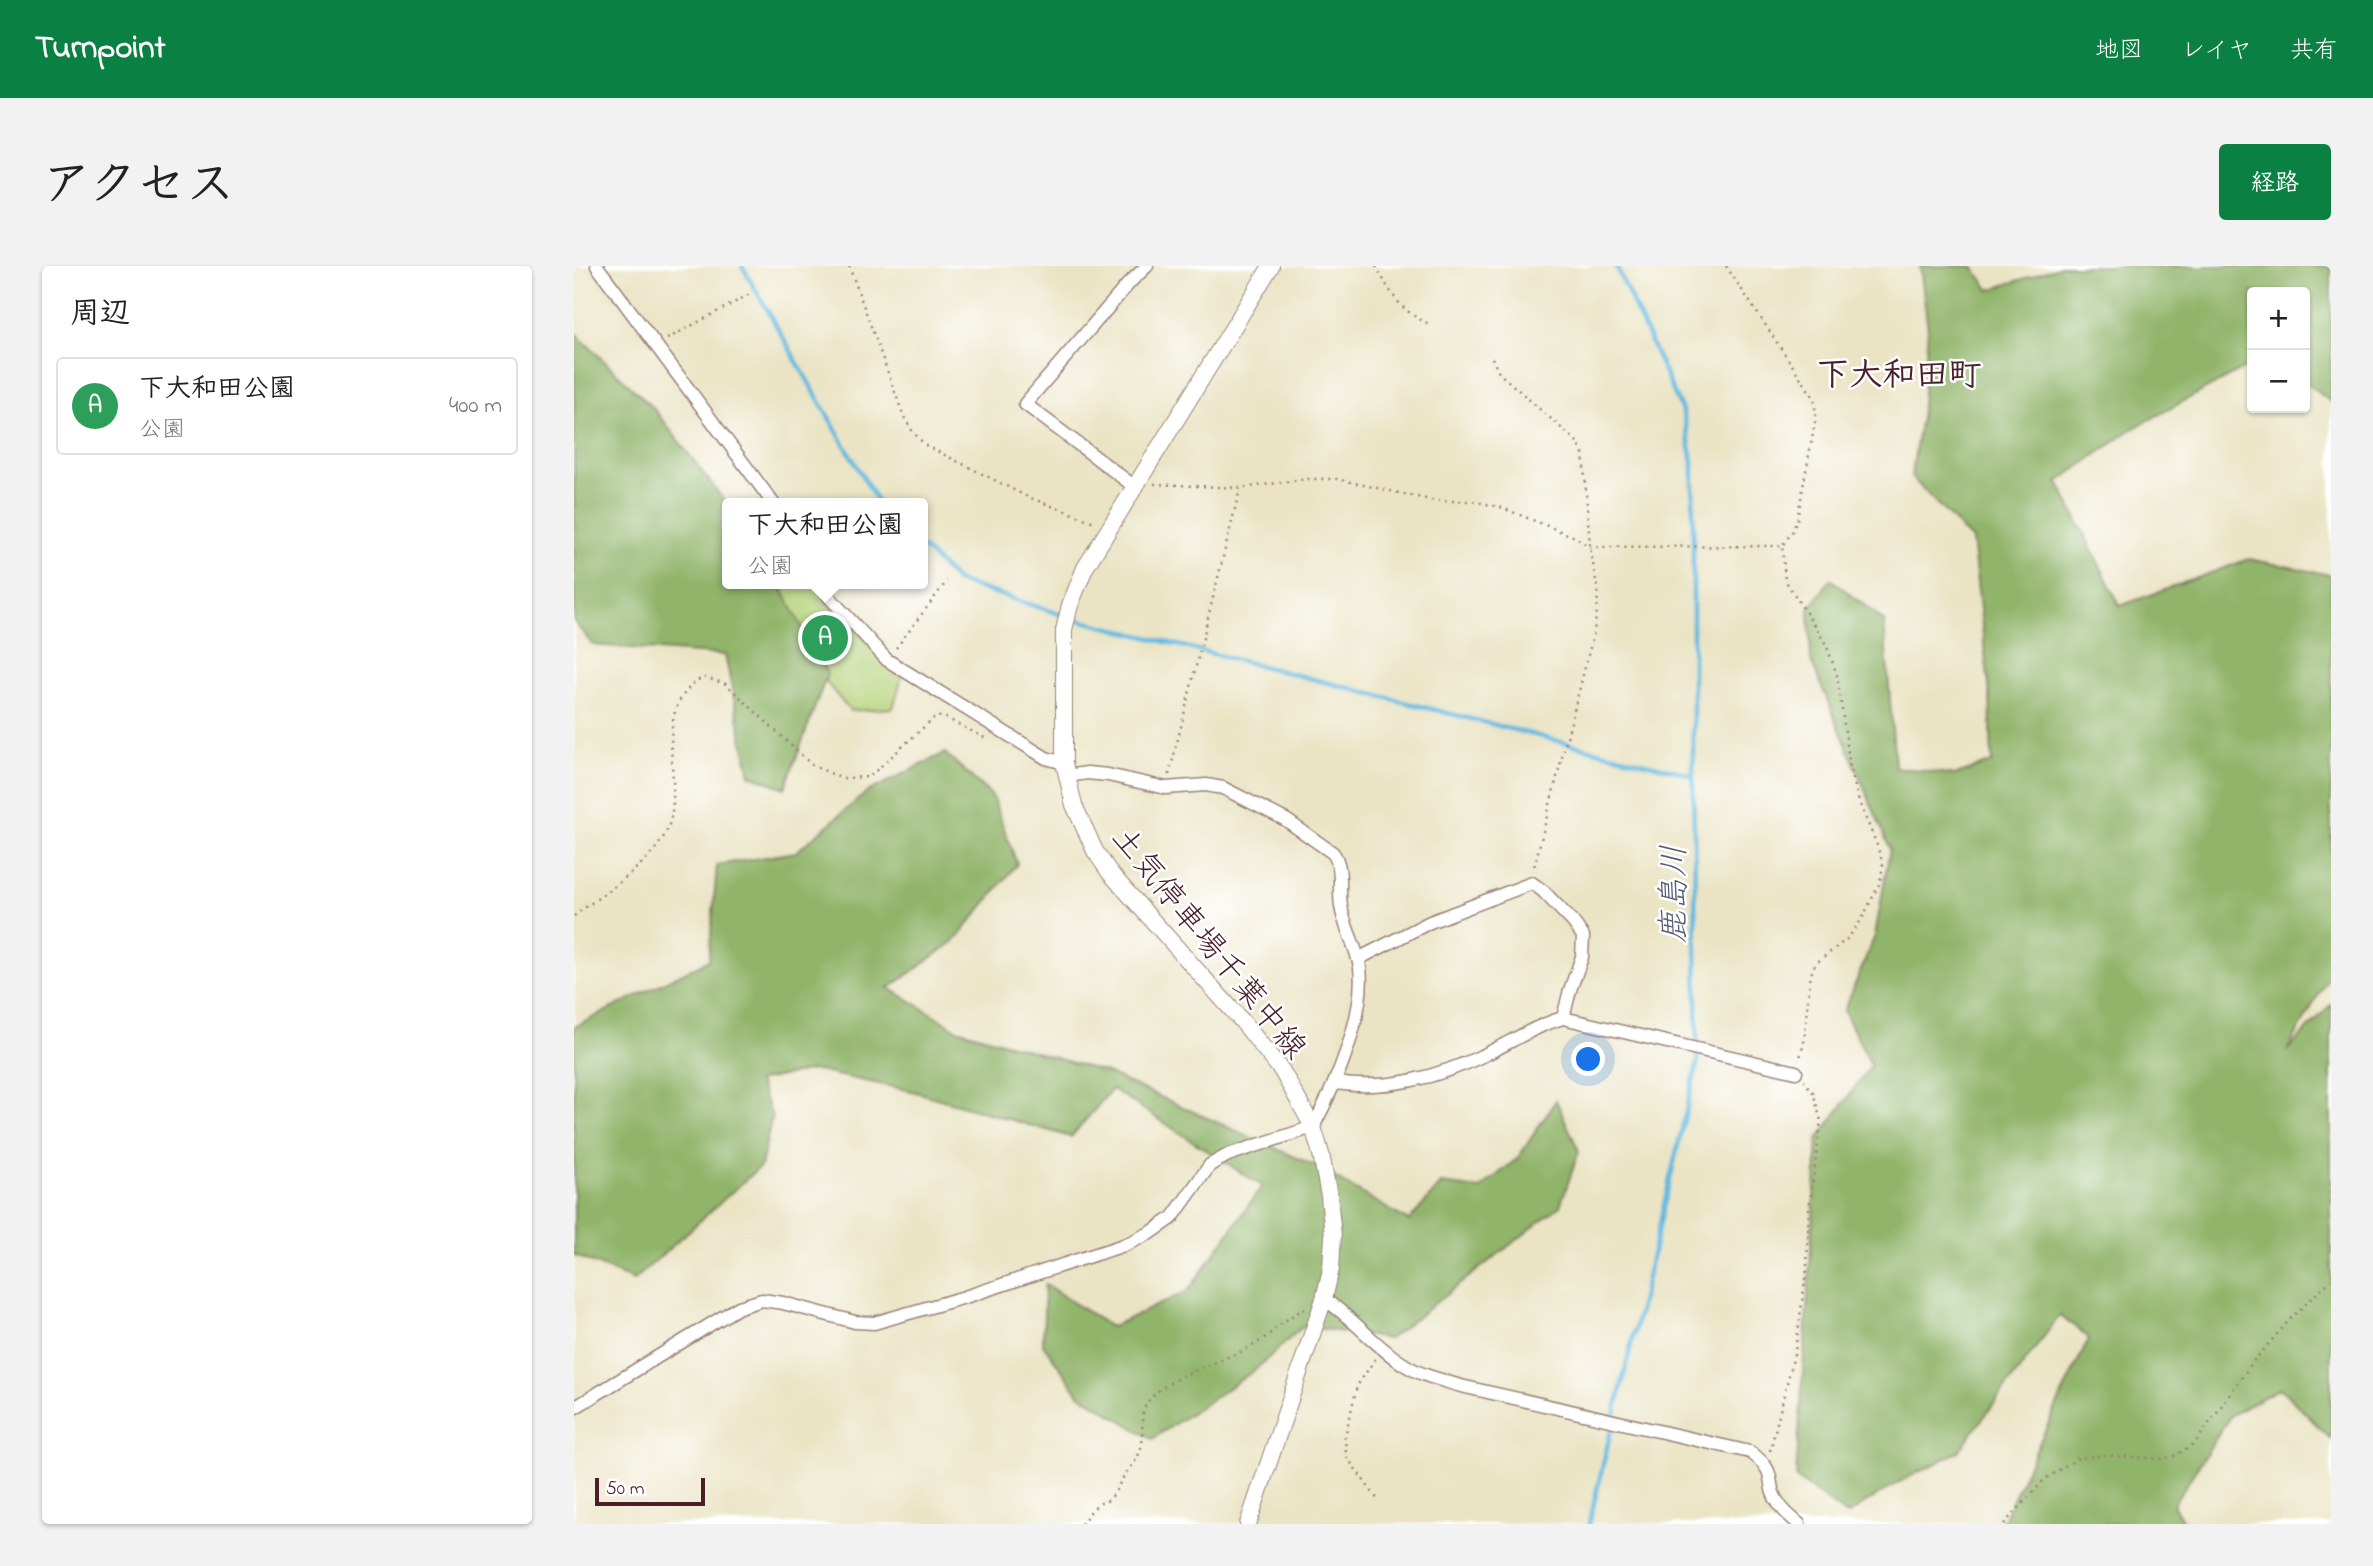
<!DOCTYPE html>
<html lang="ja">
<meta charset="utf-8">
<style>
body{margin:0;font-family:"Indie Flower","Klee One",sans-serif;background:#f2f2f2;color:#222}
.controls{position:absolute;right:21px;top:21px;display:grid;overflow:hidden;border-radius:7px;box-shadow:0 2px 5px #0004}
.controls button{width:63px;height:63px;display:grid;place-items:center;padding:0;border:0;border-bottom:2px solid #e0e0e0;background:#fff;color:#222;font:35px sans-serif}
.scale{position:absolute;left:21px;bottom:18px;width:110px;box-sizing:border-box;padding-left:7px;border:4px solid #4a1f2b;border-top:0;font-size:19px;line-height:24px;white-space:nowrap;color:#4a1f2b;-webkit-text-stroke:5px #fff;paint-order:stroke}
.you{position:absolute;left:1015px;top:794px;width:24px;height:24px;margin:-18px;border:5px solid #fff;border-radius:50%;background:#1a73e8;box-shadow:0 0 0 10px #1a73e833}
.badge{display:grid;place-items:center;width:46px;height:46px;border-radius:50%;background:#0b8043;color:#fff;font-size:23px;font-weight:700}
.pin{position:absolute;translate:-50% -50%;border:4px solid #fff;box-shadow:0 2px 7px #0006}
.popup{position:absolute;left:148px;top:232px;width:206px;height:91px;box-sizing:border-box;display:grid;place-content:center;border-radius:7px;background:#fff;filter:drop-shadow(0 2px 5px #0005);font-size:23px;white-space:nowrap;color:#767676}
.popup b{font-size:26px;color:#222}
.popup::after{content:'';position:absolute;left:50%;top:100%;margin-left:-14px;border:14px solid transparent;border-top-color:#fff}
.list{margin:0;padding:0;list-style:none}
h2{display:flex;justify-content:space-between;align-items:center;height:91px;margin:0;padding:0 28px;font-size:30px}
h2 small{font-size:23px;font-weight:400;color:#767676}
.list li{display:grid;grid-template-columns:46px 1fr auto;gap:21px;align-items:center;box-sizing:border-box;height:98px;margin:0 14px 14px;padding:0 14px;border:2px solid #e0e0e0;border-radius:7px}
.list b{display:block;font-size:26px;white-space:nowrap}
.list p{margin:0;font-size:23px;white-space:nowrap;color:#767676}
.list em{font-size:23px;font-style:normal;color:#767676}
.map{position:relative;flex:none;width:1757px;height:1258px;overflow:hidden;border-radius:7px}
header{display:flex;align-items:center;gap:42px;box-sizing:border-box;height:98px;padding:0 35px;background:#0b8043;color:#fff}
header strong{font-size:33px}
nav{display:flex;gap:38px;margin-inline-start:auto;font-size:24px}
.intro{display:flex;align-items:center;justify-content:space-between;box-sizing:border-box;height:168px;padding:0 42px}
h1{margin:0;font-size:49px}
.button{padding:18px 32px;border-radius:7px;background:#0b8043;color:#fff;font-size:24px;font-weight:700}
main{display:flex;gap:42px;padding:0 42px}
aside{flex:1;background:#fff;border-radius:7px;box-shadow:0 2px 5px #0004}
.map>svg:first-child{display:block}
</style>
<header>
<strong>Turnpoint</strong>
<nav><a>地図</a><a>レイヤ</a><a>共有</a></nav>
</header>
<div class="intro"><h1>アクセス</h1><a class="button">経路</a></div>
<main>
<aside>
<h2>周辺<small></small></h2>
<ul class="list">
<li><span class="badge" style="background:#2e9e5b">A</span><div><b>下大和田公園</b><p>公園</p></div><em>400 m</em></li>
</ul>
</aside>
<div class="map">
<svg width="1757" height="1258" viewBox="0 0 1757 1258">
<rect width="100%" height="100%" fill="#fff"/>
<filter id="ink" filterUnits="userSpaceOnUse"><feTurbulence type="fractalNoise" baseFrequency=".0143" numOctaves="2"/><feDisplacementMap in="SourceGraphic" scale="14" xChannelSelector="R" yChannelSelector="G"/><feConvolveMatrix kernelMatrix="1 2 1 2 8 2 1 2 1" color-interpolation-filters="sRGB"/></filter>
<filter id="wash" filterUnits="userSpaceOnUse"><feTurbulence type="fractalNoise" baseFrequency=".00686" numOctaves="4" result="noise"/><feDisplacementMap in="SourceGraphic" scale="28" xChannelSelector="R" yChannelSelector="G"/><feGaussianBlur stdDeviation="1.57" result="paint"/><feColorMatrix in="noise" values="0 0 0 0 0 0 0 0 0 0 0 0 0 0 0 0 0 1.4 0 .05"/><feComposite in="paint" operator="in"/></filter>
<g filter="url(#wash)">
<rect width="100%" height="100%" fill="#eae4c4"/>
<path fill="#b5d279" stroke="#807852" stroke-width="2" d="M203 318H242L253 337 328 410 319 442 276 445 198 351Z"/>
<g fill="#90b469" stroke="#6d6a4a" stroke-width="2">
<path d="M1346 0H1398L1416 24 1487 0H1757V136L1731 116V26H1678V98L1558 163 1484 216 1546 340 1675 293 1757 309V706L1713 785 1757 738V1173L1706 1122 1657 1149 1599 1239 1611 1258H1427L1515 1072 1486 1049 1384 1186 1323 1217 1273 1249 1222 1212 1244 873 1297 799 1270 745 1301 670 1316 583 1237 395 1235 343 1257 313 1310 355 1321 501 1382 509 1418 496 1416 429 1398 274 1337 211 1347 151 1354 63Z"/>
<path d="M0 66 80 143 153 238V318H205L253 408 211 522 176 509 151 389 19 379 0 356Z"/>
<path d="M371 487 418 530 443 598 381 675 315 722 383 763 530 806 739 899 835 955 867 918 906 923 944 892 982 834 1005 885 986 940 815 1073 729 1060 681 1104 578 1173 505 1128 469 1078 471 1018 537 1061 614 1025 688 920 538 823 497 871 338 825 239 804 184 815 198 850 187 900 60 1014 0 989V761L135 694 143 599 222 586 293 526Z"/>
</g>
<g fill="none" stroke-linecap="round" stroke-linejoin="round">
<g stroke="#63b9e0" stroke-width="4.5">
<path d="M168 0 304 237"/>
<path d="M349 282 383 315 505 354 1119 509"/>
<path d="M1015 1258 1124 794 1119 509V195L1109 147 1042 0"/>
</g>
</g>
</g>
<g filter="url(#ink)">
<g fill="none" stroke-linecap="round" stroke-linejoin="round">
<g stroke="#9a8278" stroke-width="15">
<g id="street">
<path d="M23 0 199 237"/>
<path d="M561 221 451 138 556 16 573 0"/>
<path d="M248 318 257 333 313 394 472 492 490 497"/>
<path d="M784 693 856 656 958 617 969 625 999 656 1009 670 1008 691 996 724 989 752"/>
<path d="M762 817C812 825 865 811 910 789 937 776 961 760 989 752L1222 806"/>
<path d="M750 1033C780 1052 801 1081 831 1099 848 1110 868 1114 887 1120L1176 1186C1207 1208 1189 1216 1205 1238 1210 1246 1218 1252 1225 1258"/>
<path d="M0 1142 165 1041 188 1034 209 1037 281 1056 300 1057 391 1031 553 978 578 966 598 952 636 899 654 889 739 861C761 820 792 748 786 702 783 680 770 662 767 640 764 622 770 603 759 587L712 554 649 522 632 519 592 522 534 509 513 507 493 510"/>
</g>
</g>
<g stroke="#9a8278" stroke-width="18">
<path id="secondary" d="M674 1258 750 1033 757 1003 759 970 755 930 747 888 739 861 708 805 668 755 536 607 521 585 500 539 490 497V364L496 339 511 302 697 0"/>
</g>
<g stroke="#9a8278" stroke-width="2.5" stroke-dasharray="2 5" stroke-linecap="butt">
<path d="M275 0 330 151 339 166 351 179 454 231 523 257"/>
<path d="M802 0C819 31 825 44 857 59"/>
<path d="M1152 0 1240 132 1242 151 1223 254 1218 266 1208 280 1211 314 1252 378 1263 409 1276 501 1285 536 1303 579 1309 599 1306 616 1288 653 1274 672 1241 698 1236 711 1230 777 1225 795"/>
<path d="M93 73 176 28"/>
<path d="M918 92 925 107 1002 175 1009 186 1016 281 1024 325 1023 346 1019 370 959 605"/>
<path d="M580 218 666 222 735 213H763L861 235H898L926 241 1001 271 1016 281 1208 280"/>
<path d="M322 382 373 315"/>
<path d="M595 509 666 223"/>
<path d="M0 650C29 627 80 597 94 562 112 512 73 445 129 411L152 418 239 500 268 512 295 511 362 450 372 452 411 472"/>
<path d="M801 1093 783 1120 771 1171 772 1190 804 1234"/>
<path d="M1196 1185 1221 1085 1233 1002 1235 943 1247 855 1239 826 1230 815"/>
<path d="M507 1258C512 1252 518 1242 525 1238 530 1235 529 1238 534 1234 542 1228 544 1219 549 1212 555 1202 562 1197 566 1185 573 1167 562 1151 575 1134 595 1108 653 1096 683 1077 699 1067 713 1050 731 1043"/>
<path d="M1430 1258 1471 1213 1504 1192 1529 1189 1587 1193 1601 1190 1621 1177 1678 1097 1717 1052 1757 1014"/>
</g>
<use href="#street" stroke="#fff" stroke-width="12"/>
<use href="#secondary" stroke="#fff" stroke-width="16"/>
</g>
</g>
<g text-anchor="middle" stroke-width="5" stroke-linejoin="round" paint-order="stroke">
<g font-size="32" fill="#4a1f2b" stroke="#fff">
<text transform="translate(636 676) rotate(51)" y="11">土気停車場千葉中線</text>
</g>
<g font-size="33" font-weight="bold" fill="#4a1f2b" stroke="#fff">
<text x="1325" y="119">下大和田町</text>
</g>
<g font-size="33" font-style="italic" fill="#545d73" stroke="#fff">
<text transform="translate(1098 628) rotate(-90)" y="12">鹿島川</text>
</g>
</g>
</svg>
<div class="controls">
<button>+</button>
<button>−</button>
</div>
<div class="scale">50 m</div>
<div class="you"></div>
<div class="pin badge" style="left:251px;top:372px;background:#2e9e5b">A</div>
<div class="popup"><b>下大和田公園</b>公園</div>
</div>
</main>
